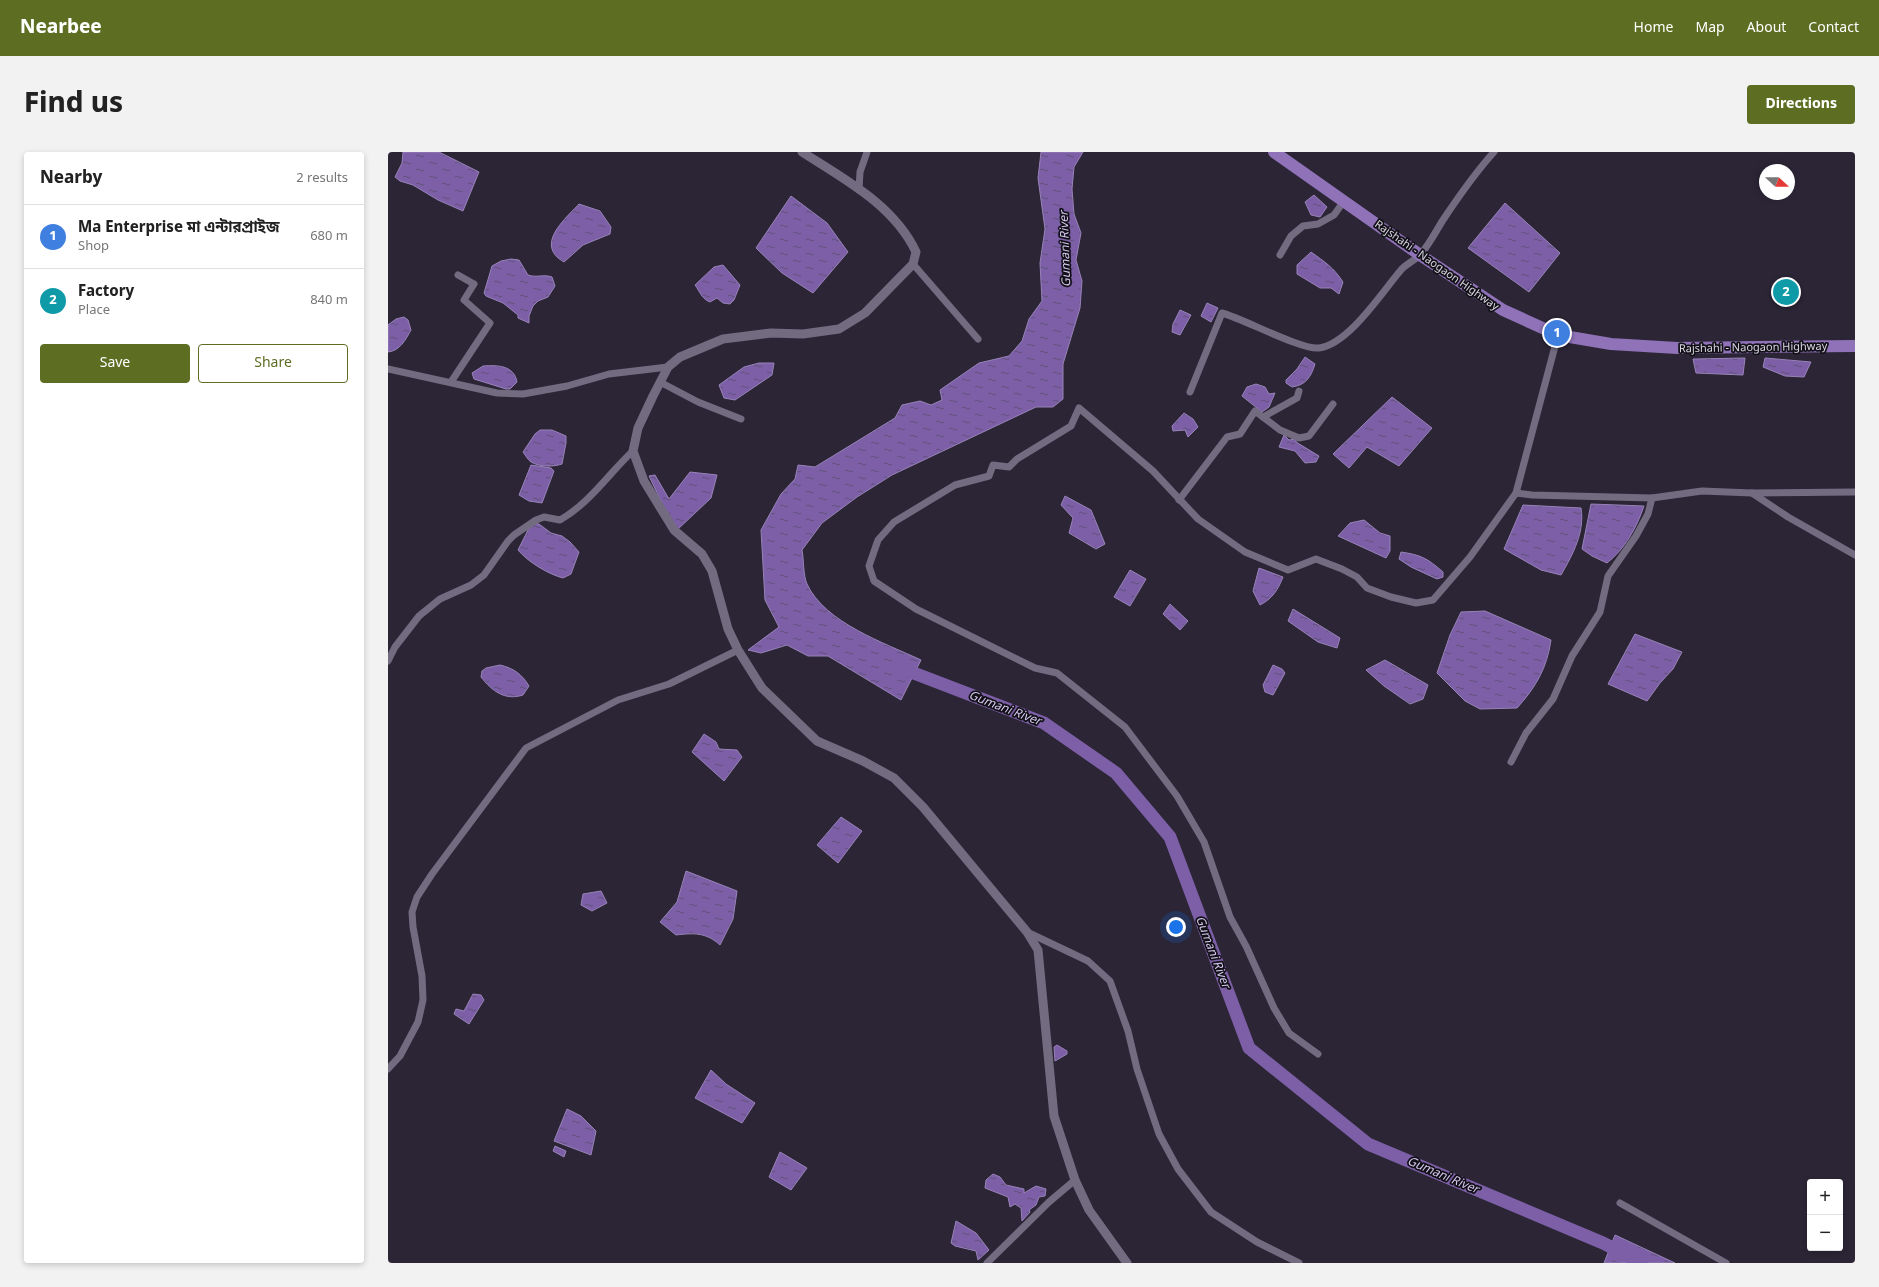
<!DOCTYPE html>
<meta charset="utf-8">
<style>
body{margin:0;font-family:Georgia,"Noto Sans Bengali",serif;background:#f2f2f2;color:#222}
.controls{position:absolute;right:12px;bottom:12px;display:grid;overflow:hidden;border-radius:4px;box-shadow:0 2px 6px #0003}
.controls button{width:36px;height:36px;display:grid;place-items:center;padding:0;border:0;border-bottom:1px solid #e0e0e0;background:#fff;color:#222;font:20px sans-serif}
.compass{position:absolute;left:1371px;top:12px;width:36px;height:36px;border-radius:50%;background:#fff;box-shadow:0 2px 6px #0003;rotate:111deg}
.you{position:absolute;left:788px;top:775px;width:14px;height:14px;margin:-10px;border:3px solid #fff;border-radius:50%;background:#1a73e8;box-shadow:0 0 0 6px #1a73e833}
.badge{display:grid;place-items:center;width:26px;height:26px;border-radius:50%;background:#5d6d22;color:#fff;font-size:13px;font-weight:700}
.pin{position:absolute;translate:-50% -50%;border:2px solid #fff;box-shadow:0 1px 4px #0006}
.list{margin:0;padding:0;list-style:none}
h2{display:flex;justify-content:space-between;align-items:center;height:52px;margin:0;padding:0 16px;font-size:17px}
h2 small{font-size:13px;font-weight:400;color:#767676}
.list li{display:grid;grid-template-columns:26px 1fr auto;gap:12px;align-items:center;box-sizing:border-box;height:64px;padding:0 16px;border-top:1px solid #e0e0e0}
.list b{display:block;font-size:15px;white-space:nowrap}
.list p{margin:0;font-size:13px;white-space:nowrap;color:#767676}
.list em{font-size:13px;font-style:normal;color:#767676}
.actions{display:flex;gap:8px;padding:12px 16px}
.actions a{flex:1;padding:9px 0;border:1px solid #5d6d22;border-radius:4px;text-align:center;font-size:14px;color:#5d6d22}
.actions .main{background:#5d6d22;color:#fff}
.map{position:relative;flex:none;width:1467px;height:1111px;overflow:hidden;border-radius:4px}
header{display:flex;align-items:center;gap:24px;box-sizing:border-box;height:56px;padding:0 20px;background:#5d6d22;color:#fff}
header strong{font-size:19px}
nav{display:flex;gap:22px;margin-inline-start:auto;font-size:14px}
.intro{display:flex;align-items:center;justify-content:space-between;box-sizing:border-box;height:96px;padding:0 24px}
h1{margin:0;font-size:28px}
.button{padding:10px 18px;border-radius:4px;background:#5d6d22;color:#fff;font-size:14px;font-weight:700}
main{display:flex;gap:24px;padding:0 24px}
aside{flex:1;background:#fff;border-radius:4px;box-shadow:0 2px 6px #0003}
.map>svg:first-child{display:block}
</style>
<header>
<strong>Nearbee</strong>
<nav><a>Home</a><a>Map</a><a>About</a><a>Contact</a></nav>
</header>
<div class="intro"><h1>Find us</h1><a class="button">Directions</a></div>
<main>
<aside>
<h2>Nearby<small>2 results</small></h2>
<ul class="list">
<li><span class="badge" style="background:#3f7fe0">1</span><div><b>Ma Enterprise মা এন্টারপ্রাইজ</b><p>Shop</p></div><em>680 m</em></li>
<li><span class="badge" style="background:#0f9aa8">2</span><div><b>Factory</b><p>Place</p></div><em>840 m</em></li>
</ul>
<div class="actions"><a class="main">Save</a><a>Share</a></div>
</aside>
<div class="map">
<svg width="1467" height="1111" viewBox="0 0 1467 1111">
<defs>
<pattern id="water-ripples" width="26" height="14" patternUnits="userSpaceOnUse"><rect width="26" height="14" fill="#7c5fa6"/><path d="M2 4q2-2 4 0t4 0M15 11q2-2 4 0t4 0" fill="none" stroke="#61517a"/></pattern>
</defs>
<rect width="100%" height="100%" fill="#2b2536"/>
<g fill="url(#water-ripples)" stroke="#9883b8">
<path d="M15 0H51L91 20 75 59 50 48 25 33 12 29 7 25 14 11Z"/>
<path d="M653 0H695L686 15 684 37 686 62 693 81 688 108 694 129 692 156 675 212V247L665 255H648L504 323 469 345 434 371 414 398C416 408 415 423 419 432 437 471 497 491 533 508L513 548 440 504H420L399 493 373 501 360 498 391 475 377 448 373 378 393 342 407 327 410 313 427 315 507 266 514 253 532 249 543 253 554 248 552 238 591 211 621 204 634 189 641 167 654 149 652 111 657 77 650 26Z"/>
<path d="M926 43 939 55 932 65 923 63 917 50Z"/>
<path d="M403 44 439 71 460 100 425 141 394 121 368 96Z"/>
<path d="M1117 51 1172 101 1141 140 1080 96Z"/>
<path d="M191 52 212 59 223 75 222 82 195 93 176 110C146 93 177 67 191 52Z"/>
<path d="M923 100C937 110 946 116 955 130L951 142 943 136H932L909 122V113Z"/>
<path d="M123 107 131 108 140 123C148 126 156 122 164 125L167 134 160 145 150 149 145 154 141 164V171L130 166V163L115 151 98 144 96 141 104 114 113 109Z"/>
<path d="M335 113 352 133 346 148 342 152 335 151 329 146 322 150C314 147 312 140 307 133L326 115Z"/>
<path d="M819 151 830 156 823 170 813 164Z"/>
<path d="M792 158 803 163 792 183 784 180 785 172Z"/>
<path d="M16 165 20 168 23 178C18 187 12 199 0 200V173L8 167Z"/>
<path d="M917 205 927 212C923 225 918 233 904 235L898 231V228L909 217Z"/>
<path d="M1357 206 1355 223 1308 221 1305 207Z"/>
<path d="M1377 206 1423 210 1416 225 1397 224 1375 215Z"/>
<path d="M371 211H386L384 223 347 248 336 246 331 233 356 215Z"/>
<path d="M95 214C109 213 126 213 129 230L122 237H118L86 227 84 221Z"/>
<path d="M868 232 877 235 881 242 887 241 881 255 874 260 854 244 859 235Z"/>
<path d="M1004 245 1044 276 1011 314 979 295 961 316 945 302Z"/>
<path d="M796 261 805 267 810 275 800 285 797 278 785 279 784 274Z"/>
<path d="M152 278H164L178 284V291L174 312C166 315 151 315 143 310 140 308 138 304 135 300L147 282Z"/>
<path d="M896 283 901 288 908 287V290L931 304 928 310 917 311 907 299 891 295Z"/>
<path d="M143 313 163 316 166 319 154 351 141 349 131 343Z"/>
<path d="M302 320 329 323 323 346 289 378 282 368 261 324 267 323 281 347Z"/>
<path d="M677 344 703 358 717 392 708 397 681 381 685 366 673 353Z"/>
<path d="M1203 352 1256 354C1249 375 1237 397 1219 411L1204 404 1194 397Z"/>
<path d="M1135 353 1193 356C1197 380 1185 402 1173 423L1153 418 1116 397Z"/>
<path d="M976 368 992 381 1002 384V399L998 406 950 384 962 371Z"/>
<path d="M145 371 151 372 163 381 174 384 182 390 191 400 183 422 175 426C160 422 140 410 130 398L142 374Z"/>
<path d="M1013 400C1033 403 1039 406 1055 420V425L1049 427 1023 415 1011 407Z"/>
<path d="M871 416 895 425C890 438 884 447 872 453L865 439Z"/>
<path d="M742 418 758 427 742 454 726 445Z"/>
<path d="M782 452 800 469 792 478 775 462Z"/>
<path d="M905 457 952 486 949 496 930 490 900 469Z"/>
<path d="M1097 459 1163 488C1159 516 1148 535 1129 556L1092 557 1077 549 1049 521 1062 483 1073 460Z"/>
<path d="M1247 482 1294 500 1285 517 1272 531 1259 549 1220 532Z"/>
<path d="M997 508 1040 533 1035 547 1022 552 996 534 978 518Z"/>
<path d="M112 513C125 516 134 522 141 534L135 543C117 549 104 539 93 525L94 519 98 516Z"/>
<path d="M885 513 894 517 897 521 885 543 877 540 875 533Z"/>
<path d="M316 582 328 590 331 597 349 598 354 605 336 629 304 600Z"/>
<path d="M453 665 474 679 450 711 429 693Z"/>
<path d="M298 719 349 739 345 767 332 793C318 780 305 781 288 783L272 770 289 750Z"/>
<path d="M213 739 219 751 204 759 193 753 195 742Z"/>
<path d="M85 842 93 843 96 848 81 872 66 862 68 857 76 859Z"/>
<path d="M669 893 679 899V902L667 909 666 895Z"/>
<path d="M323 918 338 932 367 951 354 971 307 946Z"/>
<path d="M179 957 193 964 208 979 203 1003 166 989Z"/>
<path d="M167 994 178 999 176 1005 165 999Z"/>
<path d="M392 1000 419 1016 403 1038 381 1025Z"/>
<path d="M605 1022 612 1025 618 1033 636 1037V1041L648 1034 658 1037 657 1044 651 1045 648 1053 641 1058 642 1060 634 1069 633 1056 627 1052 622 1055 620 1045 597 1036 598 1028Z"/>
<path d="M568 1069 588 1081 601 1098 590 1108 588 1099 567 1094 563 1091Z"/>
<path d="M1227 1083 1287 1111H1216Z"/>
</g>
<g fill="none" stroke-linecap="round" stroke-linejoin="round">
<path stroke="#7c5fa6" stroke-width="13" d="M510 515 656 571 728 621 782 685 861 896 980 992 1215 1091 1254 1111"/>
<g stroke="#736b80" stroke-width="7">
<path d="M471 38 472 20 479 0"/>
<path d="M892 103 903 84 915 74 930 72 946 63 956 49"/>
<path d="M525 112 590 187"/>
<path d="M0 217 109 241 135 242 179 234 221 222 280 215"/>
<path d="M63 230 102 171 76 148 86 132 70 123"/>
<path d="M272 230 310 250 353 267"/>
<path d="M802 240 834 161C856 167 913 198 931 196 961 192 994 140 1013 118 1018 112 1026 109 1032 103 1041 93 1048 79 1055 68 1071 44 1087 21 1106 0"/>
<path d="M875 265 909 246 911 239"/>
<path d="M1128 341 1144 343 1264 346 1314 339 1364 341 1467 340"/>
<path d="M1364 341 1400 365 1467 403"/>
<path d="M791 348 839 285 852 282 867 259 892 278 911 286 921 284 945 252"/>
<path d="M0 509 7 495 31 464 52 447 83 433 96 423 120 389 126 383 148 368 156 365 172 368C202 351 221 321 245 299"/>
<path d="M1123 610 1138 581 1165 547 1184 504 1212 460 1220 424 1248 384 1260 362 1264 346"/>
<path d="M639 780 700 809 722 829 740 879 749 917 771 982 790 1017 823 1060 869 1090 911 1111"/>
<path d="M930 902 901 881 886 856 858 794 842 765 816 690 789 644 737 575 669 521 647 516 528 457 486 429 481 414 490 388 506 370 567 333 601 324 605 313 621 315 629 307 683 274 691 256 765 319 810 367 857 400 900 418 928 407 954 417 969 425 979 436 1003 445 1028 451 1045 448 1082 405 1128 341 1170 183"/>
<path d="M0 917 12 904 30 870 35 848 34 824 25 775 24 760 29 745 44 722 138 596 230 548 281 532 350 498"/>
<path d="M1232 1051 1338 1111"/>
<path d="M599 1111 661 1050 687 1028"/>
</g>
<path stroke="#736b80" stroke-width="9" d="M414 0C456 27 506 53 528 100L525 112 477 161 451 177 415 182 383 181 335 187 292 205 280 215 265 244 250 276 245 299 256 329 286 378 314 402 324 419 340 477 350 498 374 536 429 589 475 609 506 626 535 655 639 780 650 798 666 964 687 1028 701 1058 739 1111"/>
<path stroke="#8f72b7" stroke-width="12" d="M886 0 1032 103 1115 158 1170 183 1223 192 1289 196 1467 194"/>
</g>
<g text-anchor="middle" stroke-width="3.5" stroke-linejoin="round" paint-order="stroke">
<g font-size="11" fill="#dad6e1" stroke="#121017">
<text transform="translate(1049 113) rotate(35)" y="4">Rajshahi - Naogaon Highway</text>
<text transform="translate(1365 195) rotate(-1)" y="4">Rajshahi - Naogaon Highway</text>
</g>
<g font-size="12" font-style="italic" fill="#d8caf1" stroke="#121017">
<text transform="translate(677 97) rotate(-92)" y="4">Gumani River</text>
<text transform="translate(617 556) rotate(21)" y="4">Gumani River</text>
<text transform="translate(825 800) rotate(69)" y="4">Gumani River</text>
<text transform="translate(1055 1023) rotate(23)" y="4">Gumani River</text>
</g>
</g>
</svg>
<div class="controls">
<button>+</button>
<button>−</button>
</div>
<svg class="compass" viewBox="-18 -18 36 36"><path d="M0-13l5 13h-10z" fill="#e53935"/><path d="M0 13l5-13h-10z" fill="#767676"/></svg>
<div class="you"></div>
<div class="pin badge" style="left:1169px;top:181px;background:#3f7fe0">1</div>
<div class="pin badge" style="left:1398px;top:140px;background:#0f9aa8">2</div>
</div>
</main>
